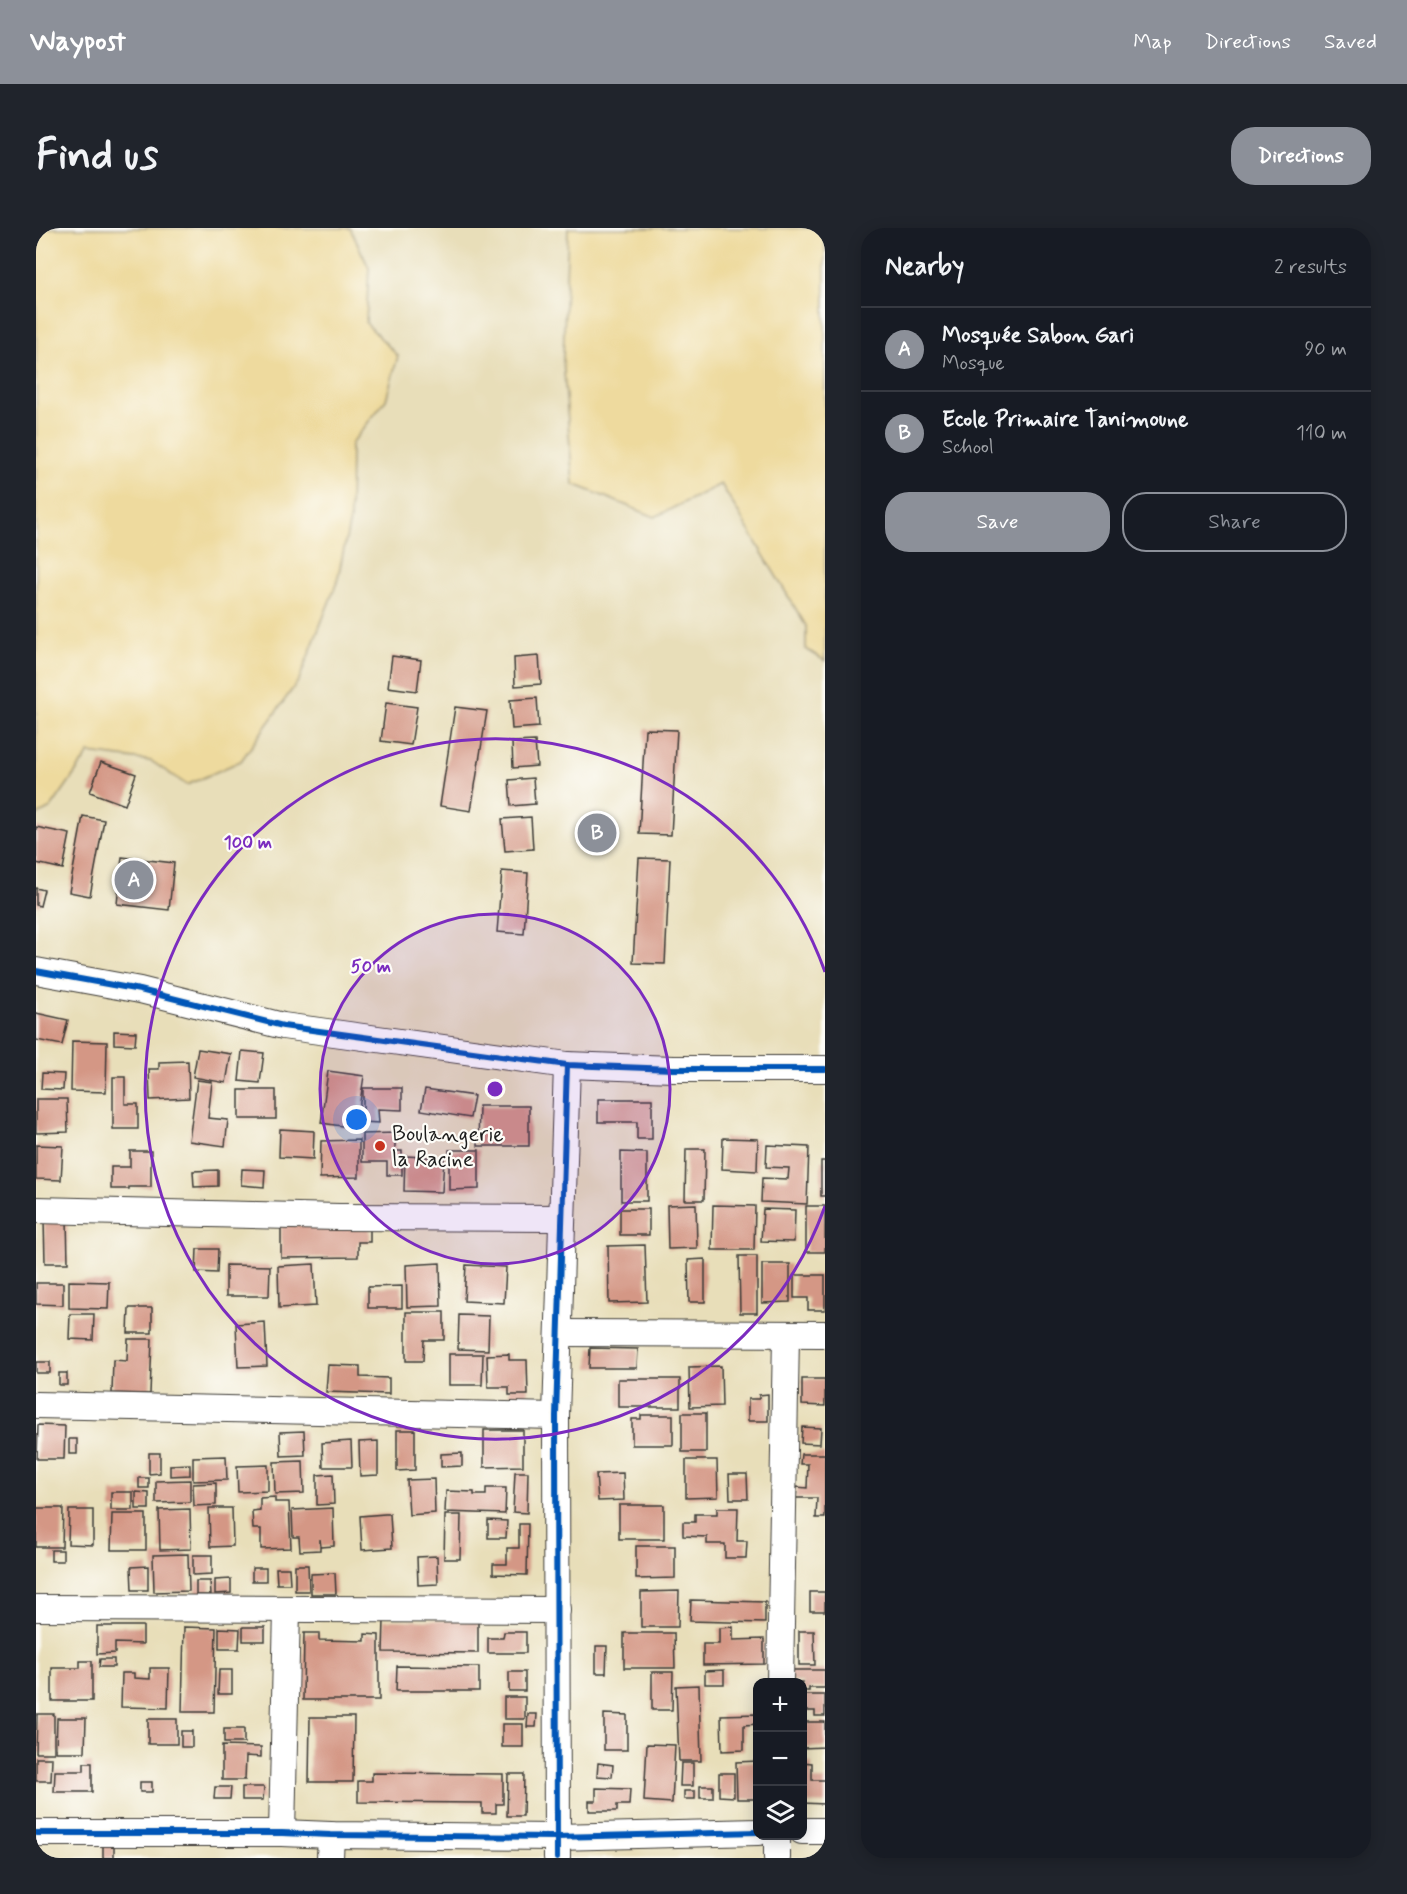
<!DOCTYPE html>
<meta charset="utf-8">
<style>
body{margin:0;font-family:Mynerve,sans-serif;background:#20242c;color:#f1f3f6}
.controls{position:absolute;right:18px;bottom:18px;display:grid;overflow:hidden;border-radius:12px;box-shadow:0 3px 15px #0003}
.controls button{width:54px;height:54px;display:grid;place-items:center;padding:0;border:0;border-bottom:2px solid #363941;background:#171b24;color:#f1f3f6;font:30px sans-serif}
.you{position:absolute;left:321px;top:892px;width:21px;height:21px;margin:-15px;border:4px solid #fff;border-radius:50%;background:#1a73e8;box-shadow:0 0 0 9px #1a73e833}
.badge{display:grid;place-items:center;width:39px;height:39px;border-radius:50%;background:#8c9099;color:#fff;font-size:20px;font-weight:700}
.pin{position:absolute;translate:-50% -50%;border:3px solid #fff;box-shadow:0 2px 6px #0006}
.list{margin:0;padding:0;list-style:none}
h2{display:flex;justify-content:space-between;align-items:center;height:78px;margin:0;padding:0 24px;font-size:26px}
h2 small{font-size:20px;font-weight:400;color:#9ea1a6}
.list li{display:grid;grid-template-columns:39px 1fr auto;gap:18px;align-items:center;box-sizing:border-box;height:84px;padding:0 24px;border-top:2px solid #363941}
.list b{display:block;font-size:22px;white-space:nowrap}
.list p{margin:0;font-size:20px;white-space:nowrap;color:#9ea1a6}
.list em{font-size:20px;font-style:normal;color:#9ea1a6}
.actions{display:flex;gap:12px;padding:18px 24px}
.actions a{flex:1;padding:14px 0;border:2px solid #8c9099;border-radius:24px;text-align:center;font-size:21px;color:#8c9099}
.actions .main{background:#8c9099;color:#fff}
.icon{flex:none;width:33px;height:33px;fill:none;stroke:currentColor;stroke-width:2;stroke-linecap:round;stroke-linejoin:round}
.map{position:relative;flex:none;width:789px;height:1630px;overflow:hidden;border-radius:24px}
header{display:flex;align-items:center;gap:36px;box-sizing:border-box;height:84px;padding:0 30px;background:#8c9099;color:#fff}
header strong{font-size:28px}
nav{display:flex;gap:33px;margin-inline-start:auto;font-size:21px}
.intro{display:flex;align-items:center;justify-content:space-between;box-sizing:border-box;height:144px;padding:0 36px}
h1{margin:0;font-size:42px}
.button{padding:15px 27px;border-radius:24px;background:#8c9099;color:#fff;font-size:21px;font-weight:700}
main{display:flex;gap:36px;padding:0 36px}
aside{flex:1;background:#171b24;border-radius:24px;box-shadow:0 3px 15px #0003}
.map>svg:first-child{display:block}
</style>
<header>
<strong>Waypost</strong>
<nav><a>Map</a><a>Directions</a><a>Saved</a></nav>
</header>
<div class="intro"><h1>Find us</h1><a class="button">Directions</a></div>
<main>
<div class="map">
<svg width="789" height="1630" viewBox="0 0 789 1630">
<rect width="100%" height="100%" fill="#fdfcf7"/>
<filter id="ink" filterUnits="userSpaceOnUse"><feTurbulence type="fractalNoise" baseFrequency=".0167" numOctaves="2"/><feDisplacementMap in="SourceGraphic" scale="12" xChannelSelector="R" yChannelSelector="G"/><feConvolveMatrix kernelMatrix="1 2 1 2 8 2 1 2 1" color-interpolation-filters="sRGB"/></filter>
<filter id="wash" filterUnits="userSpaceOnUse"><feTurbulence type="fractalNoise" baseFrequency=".008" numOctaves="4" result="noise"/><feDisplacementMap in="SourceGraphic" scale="24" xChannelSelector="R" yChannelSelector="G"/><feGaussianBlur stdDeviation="1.35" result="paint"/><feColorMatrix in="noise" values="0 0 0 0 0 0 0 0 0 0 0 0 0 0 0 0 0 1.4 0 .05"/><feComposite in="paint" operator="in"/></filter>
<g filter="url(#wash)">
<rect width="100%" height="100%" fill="#e8deb9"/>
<g fill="#eeda9e" stroke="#857b5d" stroke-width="1.5">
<path d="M0 0H314L333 40 330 95 362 128 350 172 315 216 314 292 301 354 263 452 205 533 151 557 115 533 53 525 15 580 0 588Z"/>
<path d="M532 0H789V433L770 421V398L685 256 619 289 537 256 527 131Z"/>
</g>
<g id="blocks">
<g fill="#d49785">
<path d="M356 428 385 432 381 463 352 459Z"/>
<path d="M503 428 505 456 479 458 478 430Z"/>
<path d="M501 470 503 499 476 501 474 472Z"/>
<path d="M350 475 381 479 375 517 345 513Z"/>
<path d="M419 479 451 483 435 583 404 578Z"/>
<path d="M609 501 641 502 635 607 603 606Z"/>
<path d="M499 513 501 538 477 540 476 514Z"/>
<path d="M65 534 100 546 89 577 54 564Z"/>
<path d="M497 550 499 576 475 578 473 552Z"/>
<path d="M47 588 68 592 54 668 33 664Z"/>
<path d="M495 589 497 621 469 623 466 591Z"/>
<path d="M0 599 34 606 27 641 0 635Z"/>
<path d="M86 629 138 635 133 682 81 676Z"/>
<path d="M603 630 634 631 629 736 597 735Z"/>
<path d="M466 643 492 645 488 706 461 704Z"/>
<path d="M0 660 8 662 4 678 0 677Z"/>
<path d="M0 785 32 792 26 817 0 812Z"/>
<path d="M78 803 100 804 99 817 78 816Z"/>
<path d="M36 813 71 814 70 864 35 863Z"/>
<path d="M162 821 195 826 190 855 157 849Z"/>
<path d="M206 823 228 825 224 855 203 853Z"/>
<path d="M152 833 153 870 114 872 113 841H123V834Z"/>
<path d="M292 843 328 848 320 900 285 895Z"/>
<path d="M6 845 28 846 27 862 5 861Z"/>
<path d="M77 849H89V876H102V901H77Z"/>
<path d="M161 852 176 854 172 890 192 892 189 918 153 913Z"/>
<path d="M327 860H366V882L342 881 343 895 327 894Z"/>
<path d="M389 861 438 868 434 890 385 882Z"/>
<rect x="203" y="862" width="37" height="29"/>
<path d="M0 871H31L32 904 0 905Z"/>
<path d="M562 871H616V911H601V894H562Z"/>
<path d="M443 878H493V918H442Z"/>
<path d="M244 901 278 903 277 931 243 929Z"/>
<path d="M359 905V923H366V947H351V934H326V906Z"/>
<path d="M687 910 722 911 721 943 686 941Z"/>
<path d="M323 912V949L284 950 285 913Z"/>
<path d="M0 917 27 918 25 952 0 951Z"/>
<path d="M731 917 773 919 771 976 725 974 726 950 752 951 753 940 730 939Z"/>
<path d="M650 921H669L668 972H649Z"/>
<path d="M413 922H443V961L413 962Z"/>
<path d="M94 923H115V959H93V961H75V939H94Z"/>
<path d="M585 924 611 925V973H585Z"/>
<path d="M369 928 408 930 406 964 368 963Z"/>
<rect x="785" y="933" width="4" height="35"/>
<path d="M206 941 229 942 228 959 205 957Z"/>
<path d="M182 942V958L158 959 157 943Z"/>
<path d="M660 976 661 1020 632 1021 631 977Z"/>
<path d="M677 977 719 978 718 1022H676Z"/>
<rect x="770" y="978" width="19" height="46"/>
<rect x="584" y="981" width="29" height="26"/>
<path d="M727 981 759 982 758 1014 725 1013Z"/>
<path d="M31 991 32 1035H9L8 992Z"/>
<path d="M245 996H334V1014H322V1029L245 1030Z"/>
<path d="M609 1017 611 1074 573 1075 572 1018Z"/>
<path d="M161 1021H182L181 1045 160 1044Z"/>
<path d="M703 1028H721V1085H704Z"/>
<path d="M669 1031V1074H653L652 1032Z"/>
<path d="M404 1035 405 1078 371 1079 370 1037Z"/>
<path d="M278 1036 280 1078 243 1080 242 1038Z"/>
<path d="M726 1036H754V1074L726 1075Z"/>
<path d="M190 1037 234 1038 233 1068H190Z"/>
<path d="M430 1037 470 1039 468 1075 428 1073Z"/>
<path d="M758 1047H789V1082H772V1070H758Z"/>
<path d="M33 1053 73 1054 72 1081 33 1080Z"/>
<path d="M0 1055H27V1077L0 1076Z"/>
<path d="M366 1058V1080H332V1059Z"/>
<path d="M93 1080H116V1105H92Z"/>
<path d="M370 1084H408V1112H388L387 1133H370Z"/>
<path d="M34 1086H58L57 1112 33 1111Z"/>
<path d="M423 1087 453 1088 452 1122 422 1121Z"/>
<path d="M229 1094 231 1138 202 1139 200 1096Z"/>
<path d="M92 1111H116L114 1166 76 1165 77 1132 91 1133Z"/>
<path d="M554 1120 602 1121 601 1140H553Z"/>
<path d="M413 1126H447L446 1157H413Z"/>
<path d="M473 1126V1132H491L492 1167H473V1159H452L451 1127Z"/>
<rect x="0" y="1134" width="14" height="11"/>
<path d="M292 1137 324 1138V1149L353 1150V1166L290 1164Z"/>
<path d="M685 1138 686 1178 654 1179 653 1139Z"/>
<rect x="23" y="1145" width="8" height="12"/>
<rect x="582" y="1151" width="62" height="28"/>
<path d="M766 1151H789V1178L766 1177Z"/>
<path d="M732 1166V1193H712V1171H723V1167Z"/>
<rect x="646" y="1185" width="24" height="39"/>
<path d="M605 1187H637V1217H596V1191H605Z"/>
<path d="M2 1197 29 1198 28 1231H1Z"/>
<path d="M766 1199 785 1200 784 1216 765 1215Z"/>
<path d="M361 1202H379V1242L361 1243Z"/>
<path d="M448 1202H487V1238L448 1239Z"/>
<path d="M268 1203 269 1227 245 1228 244 1204Z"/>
<rect x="33" y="1211" width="8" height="15"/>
<path d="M315 1213 316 1239H287L286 1215Z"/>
<path d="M342 1213V1247L324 1248 323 1214Z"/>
<path d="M113 1225H124V1245L113 1246Z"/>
<path d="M426 1225V1238L405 1239V1226Z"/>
<path d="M765 1226H789V1290H780L781 1270H760L761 1259 771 1260 772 1236H764Z"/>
<path d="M190 1228 191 1252 157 1253V1229Z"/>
<path d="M650 1232H681L682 1269 650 1270Z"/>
<path d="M267 1233 268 1265 239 1266 238 1234Z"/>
<path d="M154 1236V1247L134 1248V1237Z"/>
<path d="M232 1237V1263L202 1264 201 1238Z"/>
<path d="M479 1244H492L491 1285 477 1284Z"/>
<path d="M587 1245 588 1272 562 1273 560 1246Z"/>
<path d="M297 1246 298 1276 281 1277V1247Z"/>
<path d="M693 1246H711L712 1271H694Z"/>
<rect x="103" y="1250" width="10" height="10"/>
<path d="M398 1251 399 1285 373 1287 371 1252Z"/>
<path d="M154 1252V1274L120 1275V1253Z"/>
<path d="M180 1255V1277L158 1278 157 1256Z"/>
<path d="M450 1260H470L469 1286 409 1284 410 1263 438 1264V1267H450Z"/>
<rect x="75" y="1264" width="22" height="18"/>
<path d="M100 1264 113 1265V1281H100Z"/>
<path d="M239 1269V1274H253L255 1320 225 1321V1301H217L216 1283 224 1282V1270Z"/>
<rect x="583" y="1277" width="45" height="34"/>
<path d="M0 1280H27L26 1319H0Z"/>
<path d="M173 1280H196L197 1318 174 1319Z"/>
<path d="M297 1280 298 1318 285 1319 284 1311V1322L264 1323 263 1309H257L256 1282Z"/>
<path d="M681 1280H702L701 1313H711L710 1330H689V1316H671V1309L647 1308V1294H659V1286H681Z"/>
<path d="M154 1281 155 1321 124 1322 123 1282Z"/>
<path d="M33 1282H57V1317L32 1316Z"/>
<path d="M76 1286H110V1322H75Z"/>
<path d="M349 1286H354L356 1320 326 1322 324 1288Z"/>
<path d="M409 1287H425L424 1331H408Z"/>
<path d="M452 1292 471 1293 470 1310H452Z"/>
<path d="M483 1296H492L491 1347 457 1346V1336H471V1320H483Z"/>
<path d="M600 1318H639V1350L600 1351Z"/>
<rect x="15" y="1322" width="12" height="11"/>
<path d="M152 1326 153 1363 118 1364 117 1327Z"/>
<path d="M157 1327H176V1346L157 1347Z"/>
<path d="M401 1328 402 1356 382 1357 381 1329Z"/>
<path d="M259 1337H272L273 1363H259Z"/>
<path d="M112 1338V1362H96L95 1339Z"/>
<rect x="216" y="1340" width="14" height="13"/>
<path d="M240 1340H253L254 1356H241Z"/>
<path d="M299 1345 300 1366H275V1346Z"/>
<path d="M195 1351V1365L179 1366V1352Z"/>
<path d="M160 1353H174L175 1367H160Z"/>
<path d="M643 1363 642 1399H605V1364Z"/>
<rect x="774" y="1364" width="15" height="19"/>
<path d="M655 1372 729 1374V1395L654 1393Z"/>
<path d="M348 1392 442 1393V1425L347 1424Z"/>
<path d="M61 1398H107V1416L79 1415V1425L61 1426Z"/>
<path d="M148 1399 180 1400 178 1484H146Z"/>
<rect x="207" y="1399" width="22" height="14"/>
<path d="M697 1399V1412L728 1411V1436L667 1437V1416H683V1400Z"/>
<path d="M183 1400 204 1401 203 1421H183Z"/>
<path d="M763 1403H778L779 1437H763Z"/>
<path d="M468 1404H490V1425H452V1410H467Z"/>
<path d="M268 1405H283V1412L329 1413V1406L343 1407V1472H267Z"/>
<path d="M588 1405H638L639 1440H588Z"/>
<path d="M560 1418H571L570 1445H560Z"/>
<path d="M64 1431H78V1439H63Z"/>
<path d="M44 1433H56V1473H16V1440H44Z"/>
<path d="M361 1438 443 1439V1463H360Z"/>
<path d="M114 1440H133L132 1480 85 1479 86 1445H98V1450L114 1451Z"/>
<path d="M183 1442H196V1466H182Z"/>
<path d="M688 1442V1456H669V1443Z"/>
<path d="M754 1442H789V1460H773V1463H766V1454H754Z"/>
<rect x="473" y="1444" width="16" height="19"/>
<path d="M616 1444H637L636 1482H616Z"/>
<path d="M663 1457 665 1533H643L640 1458Z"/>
<path d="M766 1467H789V1488H779V1483H766Z"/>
<rect x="468" y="1469" width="21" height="22"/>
<path d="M1 1486H18V1525H0Z"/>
<path d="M492 1486H501L500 1499H491Z"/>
<path d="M568 1486 591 1487V1522H568Z"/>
<path d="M722 1486V1496L708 1497V1522L686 1523 685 1487Z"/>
<path d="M274 1489H318L317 1554H273Z"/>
<path d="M21 1490H50L49 1524H20Z"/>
<rect x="112" y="1491" width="29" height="25"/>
<path d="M766 1494H789V1519L766 1520Z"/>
<rect x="466" y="1496" width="21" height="23"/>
<rect x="188" y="1501" width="20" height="14"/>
<rect x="145" y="1503" width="11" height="16"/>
<path d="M611 1516 639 1517 636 1575 608 1573Z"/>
<path d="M186 1518 225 1519V1529L210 1528 209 1552H186Z"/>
<path d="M0 1530H16L15 1553H0Z"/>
<path d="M722 1533V1571H701L700 1534Z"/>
<path d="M766 1534 776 1535V1552H789V1576L766 1575Z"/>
<path d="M48 1535H56V1564H18L19 1543H48Z"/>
<path d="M562 1535 577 1537 576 1549 561 1548Z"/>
<path d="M645 1535H657V1558H644Z"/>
<path d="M336 1545 467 1546V1576H460V1585H446V1575L322 1574V1553H336Z"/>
<path d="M683 1545H698V1569L683 1568Z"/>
<path d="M472 1546H488L487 1588H471Z"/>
<rect x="104" y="1554" width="12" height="10"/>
<rect x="664" y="1558" width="13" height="12"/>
<path d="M179 1559H195L194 1571H178Z"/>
<path d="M206 1559H228L227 1572H206Z"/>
<path d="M560 1560 594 1561 593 1577H581V1583H553V1573H560Z"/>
<rect x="648" y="1563" width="11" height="8"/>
<rect x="67" y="1617" width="11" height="13"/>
</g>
</g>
</g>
<g filter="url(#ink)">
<use href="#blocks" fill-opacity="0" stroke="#3b3934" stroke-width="1.5"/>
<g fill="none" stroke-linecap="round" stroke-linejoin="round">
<g stroke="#3b3934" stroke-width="28">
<g id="minor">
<path d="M0 743 104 762 247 798 531 837 637 841H789"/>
<path d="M0 982 303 989 525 990"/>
<path d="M523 1105 789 1106"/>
<path d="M0 1177 520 1188"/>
<path d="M0 1380 521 1382"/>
<path d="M744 1454 750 1106"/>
<path d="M766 1603H789"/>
<path d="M0 1605H246L295 1607 521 1609 722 1604"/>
<path d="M246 1605 251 1381"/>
<path d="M294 1630 295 1607"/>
<path d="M521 1630 520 1188 531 837"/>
<path d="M741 1630V1608"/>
</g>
</g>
<use href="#minor" stroke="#fff" stroke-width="26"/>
<g stroke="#fdfcf7" stroke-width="10">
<g id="cycleway">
<path d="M0 743 104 762 247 798 531 837 637 841H789"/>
<path d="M0 1605H246L295 1607 521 1609 722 1604"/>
<path d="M521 1630 520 1188 531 837"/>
</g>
</g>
<use href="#cycleway" stroke="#0057b8" stroke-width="6"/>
</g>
</g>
<circle cx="459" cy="861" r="175" fill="#7b2cbf" fill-opacity=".12"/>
<g fill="none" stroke="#7b2cbf" stroke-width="3">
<circle cx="459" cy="861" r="175"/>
<path d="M789 978A350 350 0 1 1 789 744"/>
</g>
<circle fill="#c8321e" stroke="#fdfcf7" stroke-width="2" cx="344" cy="918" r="6"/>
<g text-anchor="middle" stroke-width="4.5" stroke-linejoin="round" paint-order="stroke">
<g font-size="22" fill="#1c1c1c" stroke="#fdfcf7" text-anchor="start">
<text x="356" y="913">Boulangerie<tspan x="356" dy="25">la Racine</tspan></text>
</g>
</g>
<circle cx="459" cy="861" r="9" fill="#7b2cbf" stroke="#fdfcf7" stroke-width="3"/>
<g font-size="18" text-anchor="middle" font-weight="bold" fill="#7b2cbf" stroke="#fdfcf7" stroke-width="4.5" stroke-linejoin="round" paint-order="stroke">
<text x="212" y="620">100 m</text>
<text x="335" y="744">50 m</text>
</g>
</svg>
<div class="controls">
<button>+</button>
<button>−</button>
<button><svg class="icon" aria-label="layers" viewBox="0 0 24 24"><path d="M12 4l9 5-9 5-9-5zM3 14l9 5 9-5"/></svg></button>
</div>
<div class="you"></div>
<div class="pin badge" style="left:98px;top:652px">A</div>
<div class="pin badge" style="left:561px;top:605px">B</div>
</div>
<aside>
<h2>Nearby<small>2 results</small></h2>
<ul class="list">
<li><span class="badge">A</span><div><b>Mosquée Sabon Gari</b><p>Mosque</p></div><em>90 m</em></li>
<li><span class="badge">B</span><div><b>Ecole Primaire Tanimoune</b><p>School</p></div><em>110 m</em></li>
</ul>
<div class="actions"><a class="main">Save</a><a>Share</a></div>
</aside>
</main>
